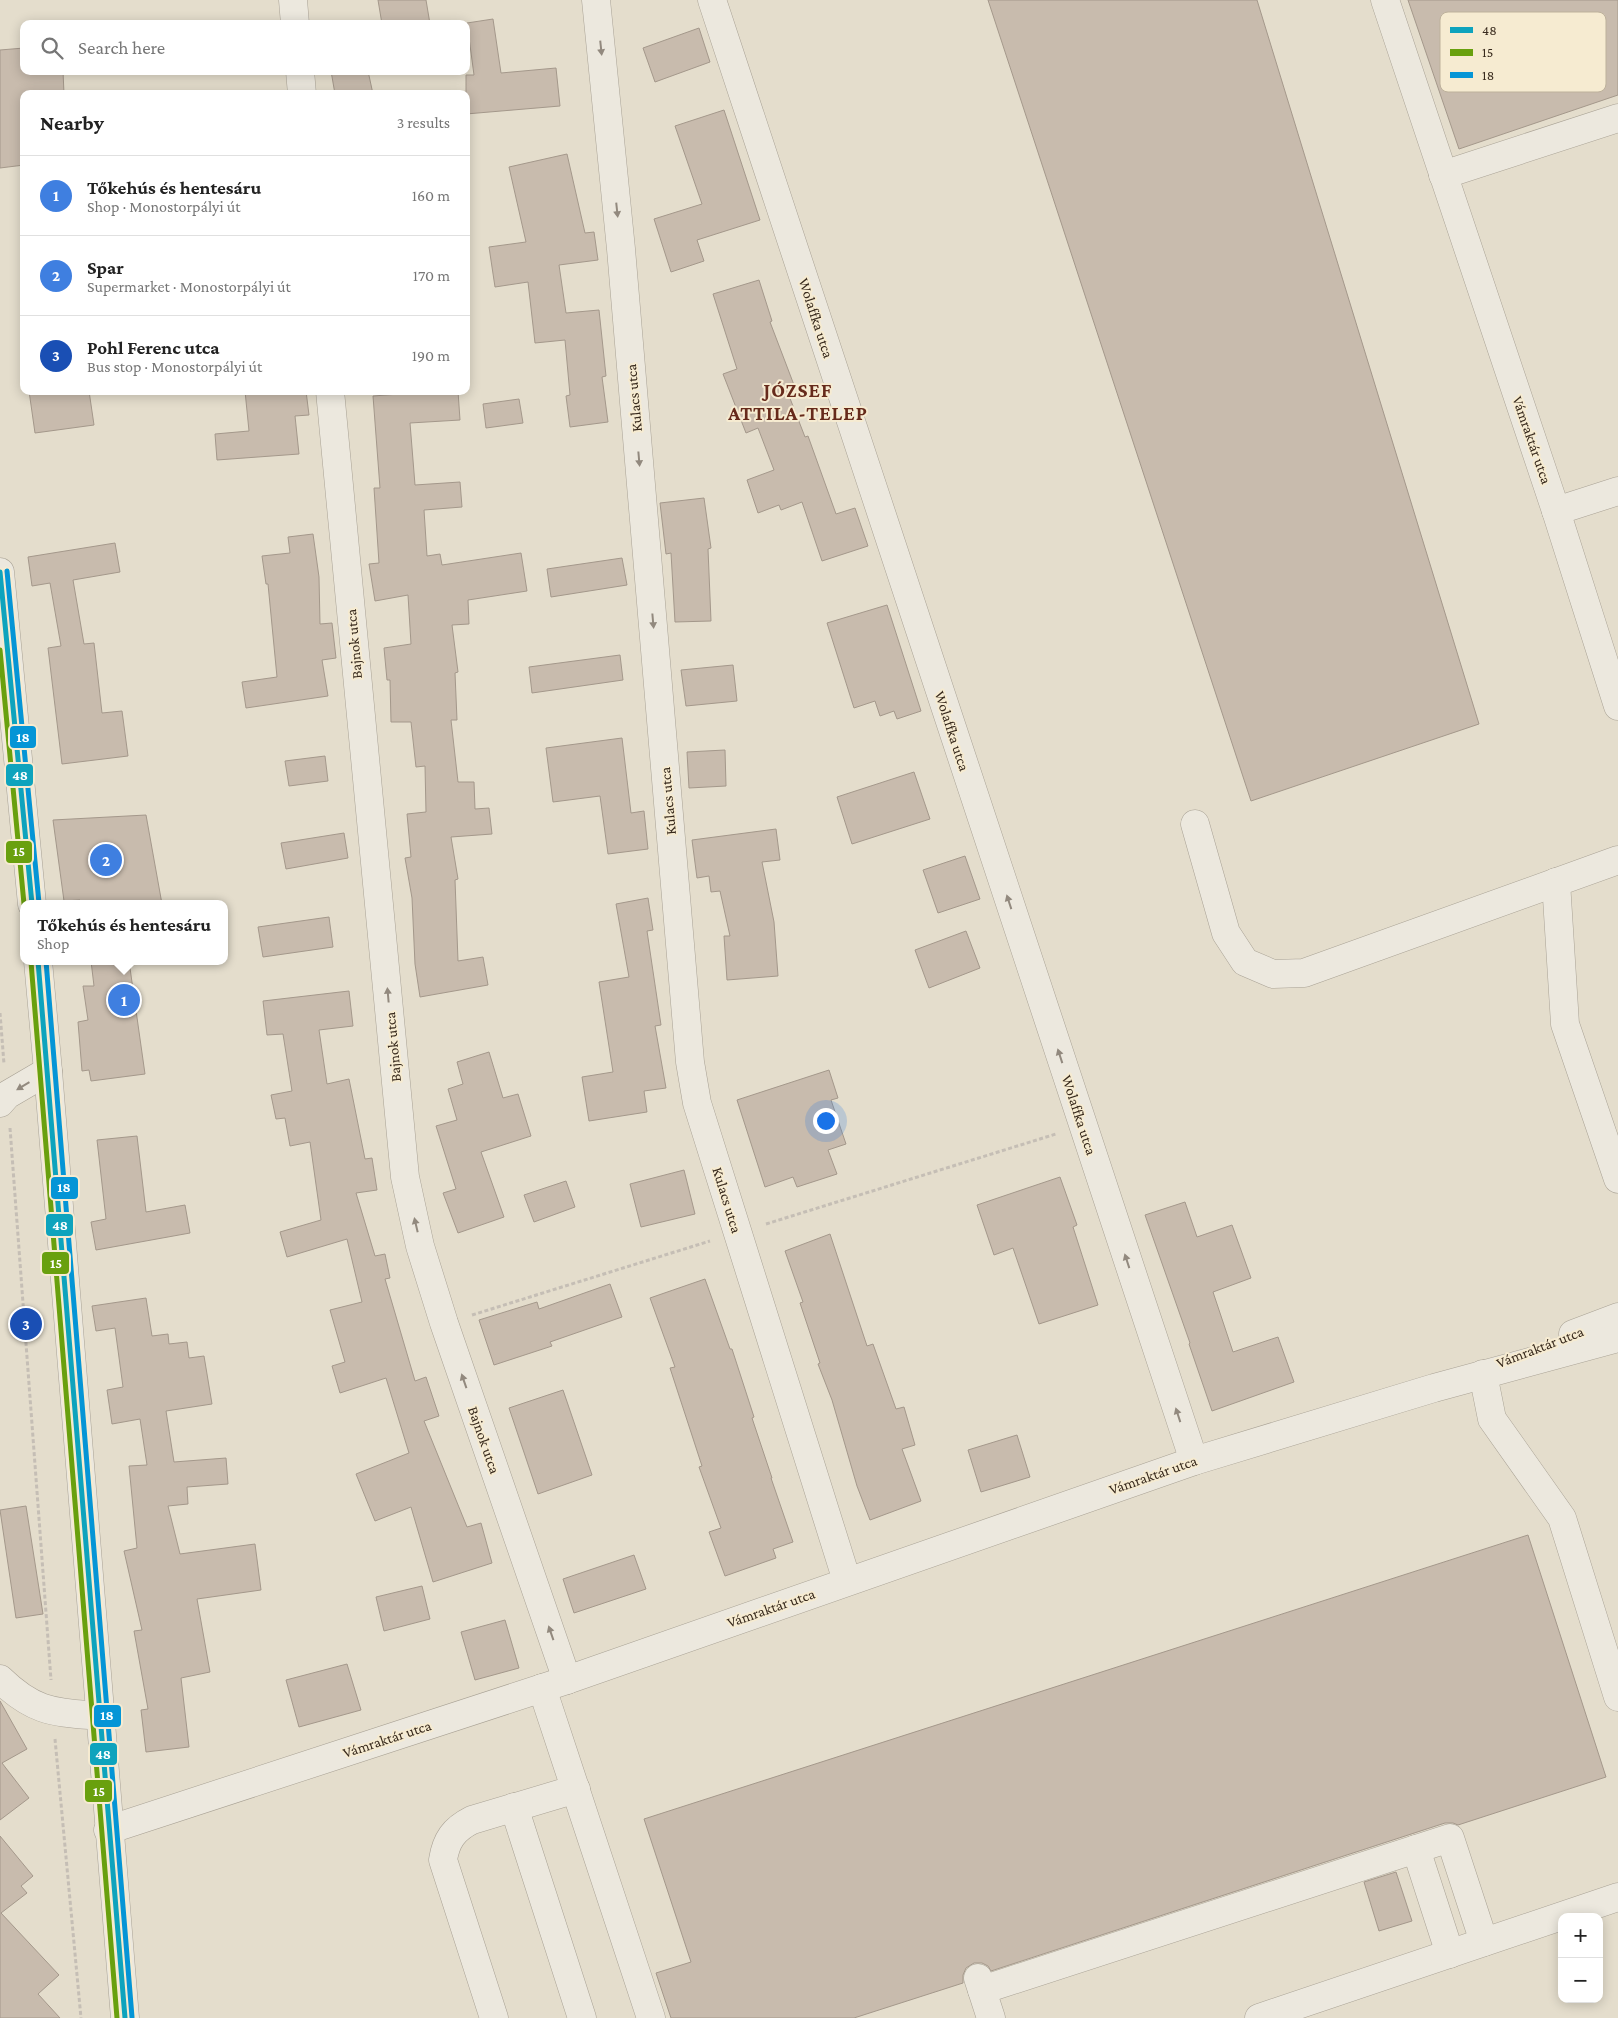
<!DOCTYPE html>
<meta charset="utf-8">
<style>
body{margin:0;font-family:"Crimson Pro",serif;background:#f2f2f2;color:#222}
.controls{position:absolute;right:15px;bottom:15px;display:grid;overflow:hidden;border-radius:10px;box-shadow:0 2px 12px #0003}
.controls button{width:45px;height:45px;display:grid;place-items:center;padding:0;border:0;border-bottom:1px solid #e0e0e0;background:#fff;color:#222;font:25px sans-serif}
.you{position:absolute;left:825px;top:1120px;width:18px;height:18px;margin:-12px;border:4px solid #fff;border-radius:50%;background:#1a73e8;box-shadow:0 0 0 8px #1a73e833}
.badge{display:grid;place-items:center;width:32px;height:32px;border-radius:50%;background:#111827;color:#fff;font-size:16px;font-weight:700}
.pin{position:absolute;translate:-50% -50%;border:2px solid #fff;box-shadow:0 1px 5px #0006}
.popup{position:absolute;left:20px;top:900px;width:208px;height:65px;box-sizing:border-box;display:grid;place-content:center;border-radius:10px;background:#fff;filter:drop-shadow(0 1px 4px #0005);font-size:16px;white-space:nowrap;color:#767676}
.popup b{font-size:19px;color:#222}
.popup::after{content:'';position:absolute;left:50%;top:100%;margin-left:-10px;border:10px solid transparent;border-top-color:#fff}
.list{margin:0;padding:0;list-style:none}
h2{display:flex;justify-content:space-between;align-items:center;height:65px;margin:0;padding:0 20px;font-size:21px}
h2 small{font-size:16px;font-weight:400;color:#767676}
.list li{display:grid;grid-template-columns:32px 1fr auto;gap:15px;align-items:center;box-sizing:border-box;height:80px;padding:0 20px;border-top:1px solid #e0e0e0}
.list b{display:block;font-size:19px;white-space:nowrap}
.list p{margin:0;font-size:16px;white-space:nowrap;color:#767676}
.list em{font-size:16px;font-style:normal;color:#767676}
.icon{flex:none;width:28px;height:28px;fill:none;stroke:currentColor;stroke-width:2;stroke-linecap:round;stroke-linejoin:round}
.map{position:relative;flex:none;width:1618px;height:2018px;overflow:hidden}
.search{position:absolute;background:#fff;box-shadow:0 2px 12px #0003;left:20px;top:20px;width:450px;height:55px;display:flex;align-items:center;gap:12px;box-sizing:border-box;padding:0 18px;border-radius:10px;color:#767676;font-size:19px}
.panel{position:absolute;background:#fff;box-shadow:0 2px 12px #0003;left:20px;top:90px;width:450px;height:305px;border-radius:10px}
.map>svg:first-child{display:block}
</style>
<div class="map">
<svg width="1618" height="2018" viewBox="0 0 1618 2018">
<rect width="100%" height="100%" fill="#e4ddcc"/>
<g fill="#c8bbad" stroke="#a4988b">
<path d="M378 0H426L430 24H382Z"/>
<path d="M988 0H1257L1479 724 1251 801Z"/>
<path d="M1408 0H1618V95L1459 149Z"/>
<path d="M493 19 501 73 556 68 560 106 466 114V75H474L467 23Z"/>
<path d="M699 28 710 62 655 82 643 48Z"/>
<path d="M24 48V71H63L64 94H24V165L0 168V50Z"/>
<path d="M331 71H368L373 94H335Z"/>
<path d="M724 110 760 220 697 240 704 261 671 272 654 219 702 204 675 126Z"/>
<path d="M567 154 585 233 594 232 598 260 559 265 566 313 599 310 606 376 602 377 608 422 570 427 566 396 570 395 565 340 535 343 528 282 495 287 489 247 526 242 509 167Z"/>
<path d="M759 280 772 321 770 322 794 385 786 388 805 437 808 436 836 514 855 508 868 546 822 561 802 502 781 510 779 505 758 513 747 480 774 470 758 428 746 433 723 374 737 369 713 294Z"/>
<path d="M29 391H89L94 425 35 433Z"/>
<path d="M245 391H306L309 415 295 416 299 454 217 460 215 434 249 431Z"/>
<path d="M439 391H458L460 420 410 423 415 485 460 482 462 507 424 510 427 556 440 554 442 565 521 553 527 591 468 600 469 624 452 625 458 672 455 673 457 720H451L458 782H474L475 809 489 808 492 834 451 837 458 879 455 880 458 961 483 957 488 985 420 997 415 964 412 898 405 858 411 857 407 814 426 812 425 766 416 767 411 722H391L390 680H387L384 648 411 644 408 595 375 601 369 564 379 563 374 488H380L373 396Z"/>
<path d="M519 399 523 423 486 428 483 404Z"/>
<path d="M704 498 711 548 708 549 711 621 675 622 671 553 666 554 660 503Z"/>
<path d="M313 534 319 577 320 624 332 623 336 658 322 660 328 696 246 708 242 682 277 677 268 584H266L262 556 290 553 288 537Z"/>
<path d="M115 543 120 572 73 580 84 644 94 643 102 713 122 711 128 756 62 764 48 648 61 646 50 583 32 586 28 557Z"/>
<path d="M622 558 627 585 551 597 547 569Z"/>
<path d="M887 605 921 711 897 719 894 711 880 716 875 701 854 708 827 623Z"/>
<path d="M620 655 623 680 532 693 529 667Z"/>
<path d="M733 665 737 701 686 706 681 670Z"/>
<path d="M622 738 631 813 644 811 648 849 608 854 600 796 553 802 546 748Z"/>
<path d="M725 750 726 786 689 788 687 752Z"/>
<path d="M325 756 328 781 289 786 285 761Z"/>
<path d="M914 772 930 819 852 844 837 797Z"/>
<path d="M146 815 162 904H80V900L64 901 53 820Z"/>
<path d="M776 829 780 860 762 862 774 922 778 976 727 980 724 936H730L720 891 711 892 709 876 697 878 692 840Z"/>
<path d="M344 833 348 858 286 869 281 843Z"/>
<path d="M965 856 980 899 938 913 923 870Z"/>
<path d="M648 898 653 930 647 931 661 1025 655 1026 666 1088 644 1091 647 1112 589 1121 582 1077 613 1072 599 982 629 977 616 904Z"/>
<path d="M329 917 333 947 263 957 258 927Z"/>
<path d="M966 931 980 968 929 988 915 950Z"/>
<path d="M91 961H129L145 1074 91 1081 89 1070 82 1071 78 1022 88 1020 83 986H94Z"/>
<path d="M349 991 353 1026 319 1030 327 1084 349 1079 365 1159 372 1158 377 1190 356 1193 375 1256 385 1254 390 1278 385 1279 415 1381 426 1377 439 1416 424 1421 467 1527 481 1523 492 1563 433 1582 411 1507 375 1521 356 1474 409 1453 386 1378 340 1393 332 1366 345 1362 330 1310 362 1302 347 1239 287 1257 280 1232 321 1220 310 1142 290 1146 285 1118 276 1119 271 1095 292 1091 283 1034 267 1035 263 1001Z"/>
<path d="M489 1052 503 1098 518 1094 531 1136 481 1152 504 1217 458 1233 443 1193 456 1189 436 1126 457 1120 448 1089 463 1084 457 1062Z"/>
<path d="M829 1070 838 1098 831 1100 846 1144 828 1150 837 1174 797 1187 793 1177 765 1187 737 1100Z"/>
<path d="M137 1136 146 1212 185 1205 190 1233 96 1250 91 1222 106 1219 97 1140Z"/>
<path d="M684 1170 695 1214 641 1227 630 1184Z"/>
<path d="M1060 1177 1077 1225 1073 1227 1098 1305 1039 1324 1013 1248 994 1255 977 1205Z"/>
<path d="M566 1181 575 1207 534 1222 524 1195Z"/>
<path d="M1185 1202 1197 1237 1232 1225 1251 1278 1213 1292 1233 1352 1278 1337 1294 1382 1212 1411 1189 1344 1190 1343 1145 1215Z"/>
<path d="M830 1234 867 1346 873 1344 896 1409 904 1407 915 1445 902 1449 921 1501 870 1520 857 1486 832 1400 818 1364 820 1363 800 1303 803 1302 785 1251Z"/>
<path d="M705 1279 730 1349H732L754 1417 752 1418 772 1478H771L793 1542 773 1549 776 1558 725 1576 709 1532 721 1528 699 1467 702 1466 670 1368 675 1367 650 1298Z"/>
<path d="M610 1284 622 1317 550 1342 552 1346 494 1365 479 1320 537 1302 539 1309Z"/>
<path d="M146 1298 152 1336 168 1334 169 1344 187 1342 189 1358 204 1356 212 1404 166 1411 174 1462 226 1458 228 1484 187 1487 188 1504 168 1506 180 1554 255 1544 261 1590 197 1599 210 1672 181 1678 189 1747 146 1752 141 1710 148 1709 134 1631 142 1630 124 1551 137 1548 129 1466 147 1465 140 1419 112 1424 107 1390 123 1387 115 1328 96 1331 92 1306Z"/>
<path d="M563 1390 592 1475 538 1494 509 1408Z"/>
<path d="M1017 1435 1030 1477 981 1492 968 1450Z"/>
<path d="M26 1506 43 1614 16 1618 0 1510Z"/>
<path d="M1528 1535 1606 1777 1458 1825 1453 1823H1445L991 1971 988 1966 982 1963H974L966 1968 963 1975V1983L854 2018H671L656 1973 691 1962 644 1819Z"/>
<path d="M634 1555 646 1589 574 1613 563 1579Z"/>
<path d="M422 1586 430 1619 384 1631 376 1597Z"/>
<path d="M505 1620 519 1668 475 1680 461 1632Z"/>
<path d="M347 1664 361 1710 299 1727 286 1680Z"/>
<path d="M0 1701 27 1749 2 1763 29 1798 0 1820Z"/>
<path d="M0 1836 33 1876 21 1886 27 1893 1 1913 59 1975 38 1994 60 2018H0Z"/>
<path d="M1396 1872 1412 1921 1379 1931 1364 1882Z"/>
</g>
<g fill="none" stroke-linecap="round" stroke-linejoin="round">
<g stroke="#a9a295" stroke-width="29">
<g id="minor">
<path d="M293 0 295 24"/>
<path d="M596 0 621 249 690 1062 697 1103 847 1581"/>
<path d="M712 0 1194 1461"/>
<path d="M1385 0 1556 511 1618 706"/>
<path d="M300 71 302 94"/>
<path d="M1443 175 1618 118"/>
<path d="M330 391 405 1177 420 1246 444 1323 567 1680"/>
<path d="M1556 511 1618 491"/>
<path d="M0 572 32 904"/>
<path d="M1195 824 1226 933 1245 962 1273 974 1304 973 1618 860"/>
<path d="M1556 882 1565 1024 1618 1179"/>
<path d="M38 961 48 1071 125 2018"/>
<path d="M0 1103 7 1095 48 1071"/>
<path d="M1573 1334 1618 1317"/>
<path d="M1483 1374 1492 1419 1562 1518 1618 1697"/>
<path d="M0 1679C35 1713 54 1712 100 1716"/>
<path d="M542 1688 651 2018"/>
<path d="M514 1807 582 2018"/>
<path d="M108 1830 567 1680 1194 1461 1434 1388 1618 1338"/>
<path d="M1416 1849 1450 1954"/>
<path d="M978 1978 991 2018"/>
<path d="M982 1990 1450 1838 1484 1942"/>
<path d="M494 2018 443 1860C446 1840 454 1829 472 1820L576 1789"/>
<path d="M1259 2018 1618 1897"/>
</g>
</g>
<g stroke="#c5beb5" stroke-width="3" stroke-dasharray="4 2.5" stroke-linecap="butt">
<path d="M0 1013 4 1064"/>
<path d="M10 1128 51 1680"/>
<path d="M766 1224 1056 1134"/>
<path d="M472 1315 710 1241"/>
<path d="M55 1739 81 2018"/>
</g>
<use href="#minor" stroke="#ece8de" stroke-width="28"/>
<g stroke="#f6ebd1" stroke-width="9">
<g id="bus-1">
<path d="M0 572 32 904"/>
<path d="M38 961 125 2018"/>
</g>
</g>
<g stroke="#f6ebd1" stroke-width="9">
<g id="bus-2">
<path d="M0 650 24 904"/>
<path d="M31 962 117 2018"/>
</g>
</g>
<g stroke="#f6ebd1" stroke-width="9">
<g id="bus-3">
<path d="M7 571 39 903"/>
<path d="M46 961 132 2017"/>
</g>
</g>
<use href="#bus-1" stroke="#0ea3bd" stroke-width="5"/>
<use href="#bus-2" stroke="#69a00e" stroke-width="5"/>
<use href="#bus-3" stroke="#0595d6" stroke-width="5"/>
</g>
<defs><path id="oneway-solid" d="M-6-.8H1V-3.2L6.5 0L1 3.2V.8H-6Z" transform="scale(1.25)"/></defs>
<g fill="#92897e">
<use href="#oneway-solid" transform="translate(601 48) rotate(84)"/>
<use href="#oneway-solid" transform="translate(617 210) rotate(84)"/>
<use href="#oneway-solid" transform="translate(639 459) rotate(85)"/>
<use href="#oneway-solid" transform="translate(653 621) rotate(85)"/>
<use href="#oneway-solid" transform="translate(1009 902) rotate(-108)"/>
<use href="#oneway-solid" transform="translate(388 995) rotate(-95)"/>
<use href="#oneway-solid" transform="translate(1060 1056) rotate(-108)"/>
<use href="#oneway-solid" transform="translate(23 1086) rotate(149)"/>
<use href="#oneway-solid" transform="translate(416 1225) rotate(-103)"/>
<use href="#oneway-solid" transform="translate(1127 1261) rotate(-108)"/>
<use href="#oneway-solid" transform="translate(464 1381) rotate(-109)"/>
<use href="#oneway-solid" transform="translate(1178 1415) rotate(-108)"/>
<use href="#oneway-solid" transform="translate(551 1633) rotate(-109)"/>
</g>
<g text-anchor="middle" stroke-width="4" stroke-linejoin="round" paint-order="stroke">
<g font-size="15" fill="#382a1d" stroke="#f6ebd1">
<text transform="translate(816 318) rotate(72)" y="5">Wolaffka utca</text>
<text transform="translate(634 398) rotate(-95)" y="5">Kulacs utca</text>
<text transform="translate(1532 440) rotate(71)" y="5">Vámraktár utca</text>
<text transform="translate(354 644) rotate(-95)" y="5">Bajnok utca</text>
<text transform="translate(952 731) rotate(72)" y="5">Wolaffka utca</text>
<text transform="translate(668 801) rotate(-95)" y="5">Kulacs utca</text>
<text transform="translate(393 1047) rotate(-95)" y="5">Bajnok utca</text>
<text transform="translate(1079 1115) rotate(72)" y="5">Wolaffka utca</text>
<text transform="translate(727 1200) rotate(73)" y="5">Kulacs utca</text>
<text transform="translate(1540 1347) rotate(-21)" y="5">Vámraktár utca</text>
<text transform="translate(484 1440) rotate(71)" y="5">Bajnok utca</text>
<text transform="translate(1153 1475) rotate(-19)" y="5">Vámraktár utca</text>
<text transform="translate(771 1608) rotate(-19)" y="5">Vámraktár utca</text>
<text transform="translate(387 1739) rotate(-18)" y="5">Vámraktár utca</text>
</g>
<g font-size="20" font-weight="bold" letter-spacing="1" fill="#662a1b" stroke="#f6ebd1">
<text x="798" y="397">JÓZSEF<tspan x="798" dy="23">ATTILA-TELEP</tspan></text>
</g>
</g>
<rect x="1440" y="12" width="166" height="80" rx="8" fill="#f6ebd1" stroke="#bdb19b" stroke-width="1"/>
<rect x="1450" y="27" width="23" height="6" fill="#0ea3bd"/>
<rect x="1450" y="49" width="23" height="7" fill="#69a00e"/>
<rect x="1450" y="72" width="23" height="6" fill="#0595d6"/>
<g font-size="14" fill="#382a1d">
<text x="1482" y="35">48</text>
<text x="1482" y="57">15</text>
<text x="1482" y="80">18</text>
</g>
<g stroke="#f6ebd1" stroke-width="2">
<rect x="9" y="725" width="28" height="24" rx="5" fill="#0595d6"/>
<rect x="5" y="763" width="29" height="24" rx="5" fill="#0ea3bd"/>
<rect x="5" y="840" width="28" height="24" rx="5" fill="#69a00e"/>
<rect x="50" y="1176" width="29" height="24" rx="5" fill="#0595d6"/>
<rect x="45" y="1213" width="29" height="24" rx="5" fill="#0ea3bd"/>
<rect x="41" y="1251" width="29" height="24" rx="5" fill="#69a00e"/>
<rect x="93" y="1704" width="29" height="24" rx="5" fill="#0595d6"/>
<rect x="89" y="1742" width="29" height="24" rx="5" fill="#0ea3bd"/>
<rect x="84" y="1779" width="29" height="24" rx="5" fill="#69a00e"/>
</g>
<g font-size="14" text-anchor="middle" font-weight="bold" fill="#fff">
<text x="23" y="742">18</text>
<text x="20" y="780">48</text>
<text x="19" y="856">15</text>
<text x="64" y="1192">18</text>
<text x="60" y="1230">48</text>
<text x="56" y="1268">15</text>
<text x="107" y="1720">18</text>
<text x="103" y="1759">48</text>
<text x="99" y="1796">15</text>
</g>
</svg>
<div class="controls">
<button>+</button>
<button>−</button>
</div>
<div class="you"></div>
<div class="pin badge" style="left:124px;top:1000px;background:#3f7fe0">1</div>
<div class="popup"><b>Tőkehús és hentesáru</b>Shop</div>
<div class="pin badge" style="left:106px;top:860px;background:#3f7fe0">2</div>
<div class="pin badge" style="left:26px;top:1324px;background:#1a4fb4">3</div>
<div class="search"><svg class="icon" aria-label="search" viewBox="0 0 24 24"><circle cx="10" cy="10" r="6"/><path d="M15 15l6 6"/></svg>Search here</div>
<section class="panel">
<h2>Nearby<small>3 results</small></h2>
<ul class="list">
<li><span class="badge" style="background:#3f7fe0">1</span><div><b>Tőkehús és hentesáru</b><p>Shop · Monostorpályi út</p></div><em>160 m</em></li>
<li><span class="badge" style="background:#3f7fe0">2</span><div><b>Spar</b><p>Supermarket · Monostorpályi út</p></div><em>170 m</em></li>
<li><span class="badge" style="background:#1a4fb4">3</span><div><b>Pohl Ferenc utca</b><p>Bus stop · Monostorpályi út</p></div><em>190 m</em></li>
</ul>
</section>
</div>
